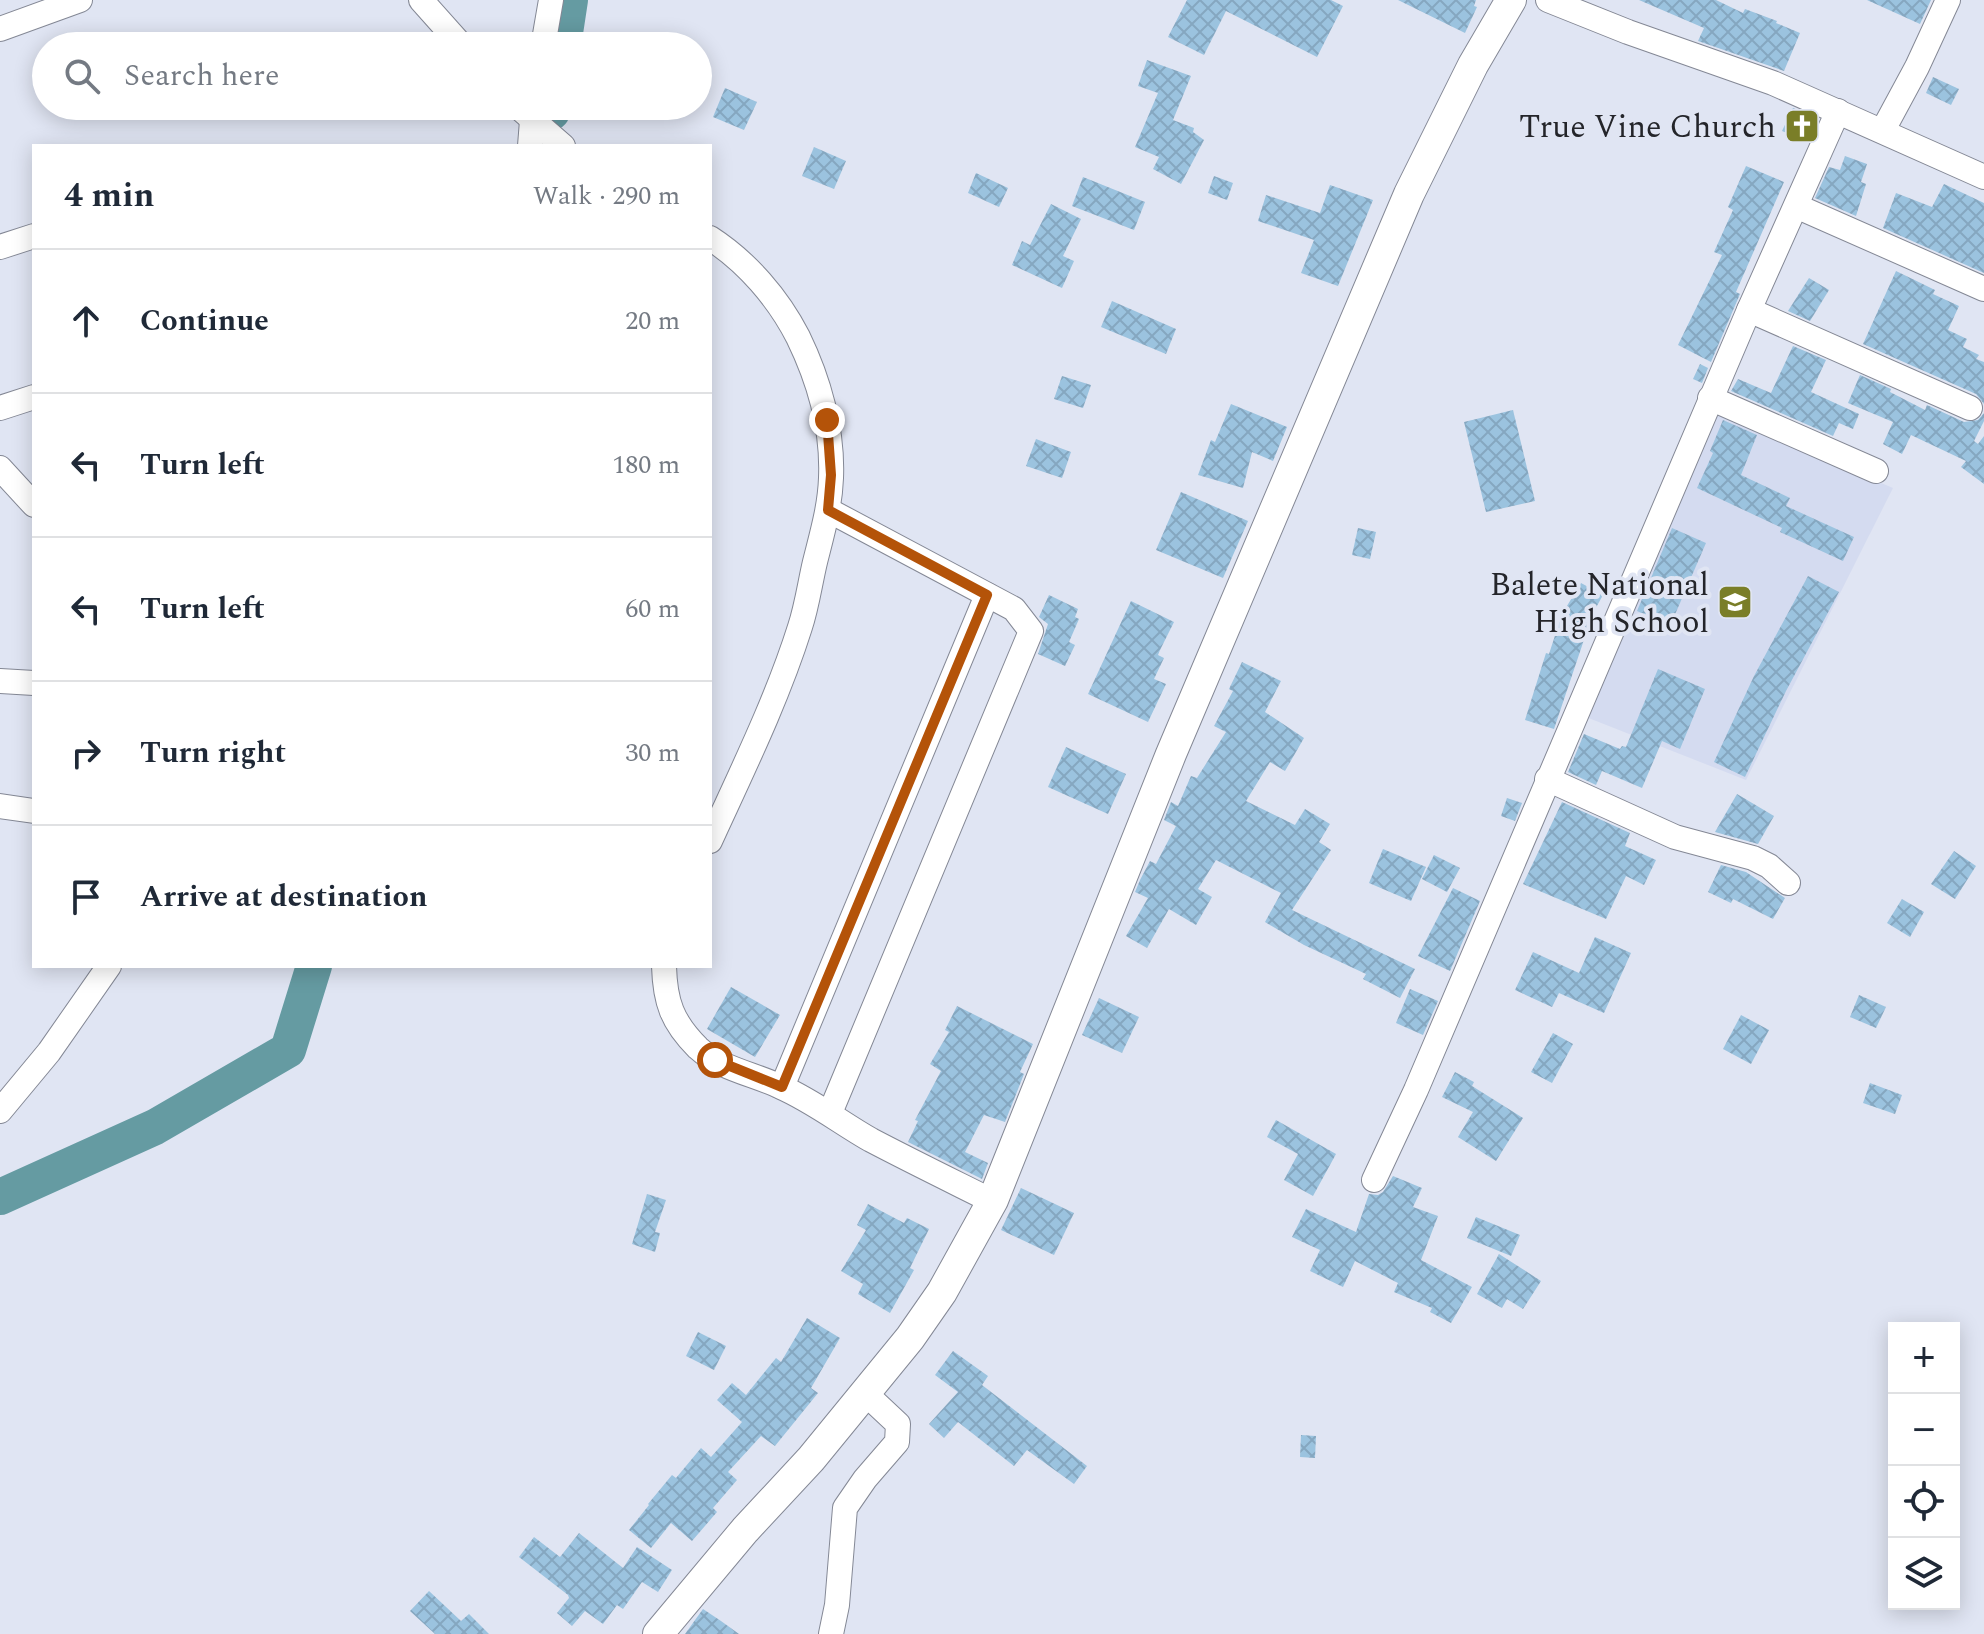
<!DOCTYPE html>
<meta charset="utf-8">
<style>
body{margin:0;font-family:Spectral,serif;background:#f6f6f7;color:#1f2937}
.controls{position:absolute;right:24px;bottom:24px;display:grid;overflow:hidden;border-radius:0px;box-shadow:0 4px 20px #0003}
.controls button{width:72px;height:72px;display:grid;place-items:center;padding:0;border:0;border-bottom:2px solid #e0e1e3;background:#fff;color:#1f2937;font:40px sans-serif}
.stop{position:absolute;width:24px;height:24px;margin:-18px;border:6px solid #b45309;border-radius:50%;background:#fff}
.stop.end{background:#b45309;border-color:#fff;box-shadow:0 2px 8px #0008}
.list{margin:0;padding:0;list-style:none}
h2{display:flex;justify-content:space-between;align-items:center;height:104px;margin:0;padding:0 32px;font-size:34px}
h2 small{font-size:26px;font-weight:400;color:#747a83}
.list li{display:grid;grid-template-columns:52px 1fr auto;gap:24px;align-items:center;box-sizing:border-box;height:144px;padding:0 32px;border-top:2px solid #e0e1e3}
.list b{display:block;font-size:30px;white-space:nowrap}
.list em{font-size:26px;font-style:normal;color:#747a83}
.icon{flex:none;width:44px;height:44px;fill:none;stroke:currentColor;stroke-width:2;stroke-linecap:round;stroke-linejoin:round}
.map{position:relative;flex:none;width:1984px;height:1634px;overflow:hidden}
.search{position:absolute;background:#fff;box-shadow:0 4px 20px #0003;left:32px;top:32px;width:680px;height:88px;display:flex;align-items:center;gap:20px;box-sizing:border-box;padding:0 28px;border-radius:44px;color:#747a83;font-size:30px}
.panel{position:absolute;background:#fff;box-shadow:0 4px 20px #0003;left:32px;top:144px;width:680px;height:824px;border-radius:0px}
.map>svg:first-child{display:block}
</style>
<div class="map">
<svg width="1984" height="1634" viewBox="0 0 1984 1634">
<defs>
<pattern id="building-cross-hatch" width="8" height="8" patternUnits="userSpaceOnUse" patternTransform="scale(2)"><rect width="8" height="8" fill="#9bc3df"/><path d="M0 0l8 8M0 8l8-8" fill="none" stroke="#85a7c0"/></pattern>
</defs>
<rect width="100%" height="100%" fill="#e0e5f3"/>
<path fill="#d4dbf0" d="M1718 414 1893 488 1746 780 1586 717Z"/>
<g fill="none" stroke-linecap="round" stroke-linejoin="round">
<g stroke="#659ba2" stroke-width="36">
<path d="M563 46 570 0"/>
<path d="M552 112 553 106"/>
<path d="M0 1197 155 1127 288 1050 314 966"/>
</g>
</g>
<g fill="url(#building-cross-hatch)">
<path d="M1187 0H1331L1343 6 1317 57 1226 11 1204 55 1168 37Z"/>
<path d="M1398 0H1476L1474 6 1477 7 1465 33Z"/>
<path d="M1639 0H1716L1743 13 1745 9 1777 21 1776 23 1800 33 1784 71 1698 41 1704 28Z"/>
<path d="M1867 0H1931L1920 24Z"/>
<path d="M1147 60 1191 76 1173 120 1194 128 1193 132 1204 140 1181 184 1153 169 1159 157 1135 147 1158 93 1138 86Z"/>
<path d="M1933 77 1959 89 1951 105 1926 93Z"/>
<path d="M725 88 757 102 744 130 713 117Z"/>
<path d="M1793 108 1818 119 1808 142 1782 131Z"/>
<path d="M814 147 846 161 834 189 802 176Z"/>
<path d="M1845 156 1867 164 1861 182 1866 184 1856 216 1815 198 1829 167 1840 170Z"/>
<path d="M1746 166 1784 182 1736 292 1740 294 1711 362 1678 345 1722 255 1714 252 1733 210 1728 207Z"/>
<path d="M976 173 1008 188 999 207 968 193Z"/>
<path d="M1214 176 1233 183 1227 200 1208 193Z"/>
<path d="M1083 177 1145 202 1134 230 1072 206Z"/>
<path d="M1944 184 1984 203V273L1883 228 1896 193 1932 207Z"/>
<path d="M1330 185 1373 200 1338 286 1301 273 1314 240 1258 221 1266 195 1320 213Z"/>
<path d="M1051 204 1081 219 1063 256 1074 261 1062 288 1012 265 1022 241 1030 245Z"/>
<path d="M1896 271 1935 290 1933 294 1959 306 1948 330 1967 339 1963 347 1979 355 1976 359 1984 362V404L1976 394 1863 344Z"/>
<path d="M1809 278 1829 290 1810 321 1788 311Z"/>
<path d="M1112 301 1176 329 1166 354 1101 327Z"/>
<path d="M1793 346 1826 360 1811 392 1859 414 1853 429 1839 423 1833 436 1731 391 1738 379 1771 393Z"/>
<path d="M1700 364 1708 368 1702 383 1693 379Z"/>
<path d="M1860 375 1891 389 1890 392 1925 410 1927 405 1964 422 1978 420 1984 413V421L1974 441 1978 444 1984 436V484L1961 467 1966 461 1911 435 1902 454 1883 444 1893 422 1848 403Z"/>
<path d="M1062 376 1091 385 1083 408 1054 399Z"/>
<path d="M1231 404 1287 427 1273 461 1252 452 1243 488 1198 475 1211 440 1215 442Z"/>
<path d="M1513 410 1535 501 1486 512 1464 422Z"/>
<path d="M1723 420 1757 435 1741 475 1790 498 1786 506 1854 537 1843 561 1780 532 1782 528 1697 488 1713 453 1710 451Z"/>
<path d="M1036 439 1071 452 1062 478 1026 466Z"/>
<path d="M1181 492 1248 521 1223 578 1156 550Z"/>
<path d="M1358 528 1376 532 1370 559 1352 555Z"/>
<path d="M1672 528 1706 543 1670 626 1637 611Z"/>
<path d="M1808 576 1839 592 1786 691 1745 777 1714 762 1754 676Z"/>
<path d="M1581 583 1603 595 1593 613 1555 726 1554 729 1525 720 1546 653 1549 654 1562 614Z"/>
<path d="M1049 595 1078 609 1075 617 1079 619 1069 642 1075 645 1065 666 1038 654 1048 624 1039 617Z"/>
<path d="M1131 601 1174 622 1160 650 1158 655 1164 658 1154 679 1166 684 1148 722 1088 694Z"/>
<path d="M1242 662 1281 681 1265 712 1304 738 1285 771 1270 762 1246 801 1295 825 1305 809 1330 824 1319 842 1331 850 1292 910 1415 969 1400 998 1363 979 1366 974 1304 945 1265 922 1281 893 1216 860 1198 889 1212 897 1196 925 1169 909 1147 948 1126 936 1148 898 1135 892 1140 880 1150 861 1156 864 1176 826 1164 820 1171 802 1178 806 1191 776 1197 778 1226 732 1214 726 1233 691 1229 689Z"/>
<path d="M1658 669 1705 689 1680 749 1662 741 1642 788 1602 771 1596 785 1568 772 1584 734 1620 749 1622 746 1626 747Z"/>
<path d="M1066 747 1126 774 1108 814 1048 787Z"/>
<path d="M1737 794 1774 816 1758 844 1715 832Z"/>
<path d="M1507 798 1522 803 1515 821 1501 816Z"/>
<path d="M1562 802 1630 833 1625 846 1656 860 1644 885 1626 876 1606 919 1523 884Z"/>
<path d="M1383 849 1426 867 1411 901 1369 883Z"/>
<path d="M1954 851 1976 866 1955 899 1931 884Z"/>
<path d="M1434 855 1460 868 1447 892 1422 879Z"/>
<path d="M1721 865 1746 872 1785 898 1773 919 1733 899 1731 903 1708 892Z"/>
<path d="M1453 888 1480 901 1450 971 1418 956Z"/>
<path d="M1902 899 1924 912 1910 937 1887 923Z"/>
<path d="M1595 937 1631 953 1604 1013 1559 993 1552 1007 1515 990 1533 952 1579 973Z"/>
<path d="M731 987 780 1015 755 1057 707 1029Z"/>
<path d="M1410 989 1438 1001 1423 1035 1396 1023Z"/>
<path d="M1859 995 1886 1007 1876 1028 1850 1017Z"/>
<path d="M1099 998 1139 1017 1122 1053 1082 1035Z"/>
<path d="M957 1006 1033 1044 1020 1072 1024 1074 1005 1122 984 1115 965 1152 988 1163 982 1179 908 1142 918 1121 915 1120 941 1071 930 1064 949 1032 945 1030Z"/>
<path d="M1741 1015 1769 1030 1751 1064 1723 1049Z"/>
<path d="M1553 1033 1573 1044 1552 1083 1531 1072Z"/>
<path d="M1455 1072 1474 1082 1472 1086 1523 1118 1496 1161 1458 1137 1473 1112 1442 1097Z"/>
<path d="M1870 1083 1902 1095 1895 1114 1863 1103Z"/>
<path d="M1276 1120 1336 1154 1313 1196 1284 1180 1298 1154 1267 1137Z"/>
<path d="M1393 1176 1422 1188 1413 1207 1438 1216 1421 1260 1472 1287 1451 1323 1430 1312 1432 1308 1394 1292 1398 1283 1355 1261 1343 1287 1310 1271 1320 1250 1292 1237 1306 1209 1356 1232 1369 1194 1378 1195 1383 1192Z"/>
<path d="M1021 1188 1074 1213 1054 1255 1001 1230Z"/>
<path d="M647 1194 666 1200 655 1232 660 1233 655 1252 632 1244Z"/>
<path d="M868 1204 904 1223 907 1218 929 1229 910 1268 914 1270 890 1313 858 1294 863 1284 841 1271 866 1230 857 1225Z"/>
<path d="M1476 1217 1520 1235 1511 1256 1467 1238Z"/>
<path d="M1499 1254 1541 1281 1523 1309 1507 1299 1502 1308 1477 1294Z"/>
<path d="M807 1318 840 1338 811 1388 818 1393 775 1446 761 1436 728 1472 737 1480 713 1508 717 1512 692 1541 671 1523 651 1548 629 1530 649 1505 648 1504 672 1475 676 1478 701 1448 711 1457 742 1422 717 1400 732 1383 746 1395 776 1358 781 1362Z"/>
<path d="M698 1332 726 1346 714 1370 686 1356Z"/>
<path d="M953 1351 988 1376 982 1385 1087 1466 1074 1484 1027 1450 1014 1466 958 1422 944 1438 929 1424 958 1392 935 1375Z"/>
<path d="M1301 1435 1316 1436 1315 1458 1300 1457Z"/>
<path d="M579 1533 623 1568 637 1547 672 1570 658 1592 642 1582 623 1609 617 1605 603 1624 585 1611 572 1626 557 1613 569 1598 568 1595 519 1557 534 1537 560 1557Z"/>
<path d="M429 1591 461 1621 469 1614 489 1634H435L410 1611Z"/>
<path d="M703 1609 721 1621 739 1634H685Z"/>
</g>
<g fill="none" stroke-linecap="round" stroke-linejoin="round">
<g stroke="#848895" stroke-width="26">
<g id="minor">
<path d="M421 0 462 46"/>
<path d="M1548 0 1628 32 1773 83 1984 177"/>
<path d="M0 29 80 0"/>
<path d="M543 46 551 0"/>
<path d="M517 106 563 146"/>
<path d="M1883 130 1917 67 1948 0"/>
<path d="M530 146 533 108"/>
<path d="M1796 206 1984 289"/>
<path d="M710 238C747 262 778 298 798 337 819 380 833 430 831 478 830 507 822 534 815 562 810 583 807 606 800 627 777 700 742 771 710 841"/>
<path d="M0 247 34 236"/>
<path d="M1749 310 1970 408"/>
<path d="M1710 398 1876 471"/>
<path d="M0 408 34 397"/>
<path d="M0 468 34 505"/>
<path d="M828 510 1014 609 1031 631 830 1113"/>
<path d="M0 681 34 683"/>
<path d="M1547 779 1675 837 1753 858 1769 866 1788 883"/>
<path d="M0 806 34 811"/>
<path d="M664 966C665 1002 672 1022 698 1048 721 1069 754 1074 781 1087 813 1101 841 1123 871 1140 911 1161 952 1181 992 1201"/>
<path d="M782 1087 987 595"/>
<path d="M0 1111 49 1052 109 966"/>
<path d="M1374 1180 1416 1090 1749 310 1838 111"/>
<path d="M831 1634 837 1605 845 1508 865 1479 897 1442 898 1424 866 1394"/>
</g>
</g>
<g stroke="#848895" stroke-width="32">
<path id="major" d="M658 1634 745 1530 811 1459 910 1338 942 1292 993 1200 1171 754 1409 194 1473 65 1511 0"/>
</g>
<use href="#minor" stroke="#fff" stroke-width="24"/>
<use href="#major" stroke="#fff" stroke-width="30"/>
</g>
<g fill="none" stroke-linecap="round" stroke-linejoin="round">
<path stroke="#b45309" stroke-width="10" d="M715 1060 782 1087 987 595 828 510 831 475 827 420"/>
</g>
<defs>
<g id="church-square" transform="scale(1.8)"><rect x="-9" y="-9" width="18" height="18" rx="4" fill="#7a7e28" stroke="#e0e5f3"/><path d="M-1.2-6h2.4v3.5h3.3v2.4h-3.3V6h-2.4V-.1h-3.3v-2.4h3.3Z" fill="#fff"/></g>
<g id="school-square" transform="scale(1.8)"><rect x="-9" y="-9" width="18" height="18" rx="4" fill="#7a7e28" stroke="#e0e5f3"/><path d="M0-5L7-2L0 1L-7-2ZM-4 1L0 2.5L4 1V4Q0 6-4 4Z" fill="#fff"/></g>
</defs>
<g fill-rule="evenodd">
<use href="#church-square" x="1802" y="126"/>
<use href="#school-square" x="1735" y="602"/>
</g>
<g text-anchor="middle" stroke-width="8" stroke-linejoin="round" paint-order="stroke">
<g font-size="32" fill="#24252a" stroke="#e0e5f3" text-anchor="end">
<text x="1776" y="137">True Vine Church</text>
<text x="1709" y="595">Balete National<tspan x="1709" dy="37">High School</tspan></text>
</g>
</g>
</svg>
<div class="controls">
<button>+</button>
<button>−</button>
<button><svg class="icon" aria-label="locate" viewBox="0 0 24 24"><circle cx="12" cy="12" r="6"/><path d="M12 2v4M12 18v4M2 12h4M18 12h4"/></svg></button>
<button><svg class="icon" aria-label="layers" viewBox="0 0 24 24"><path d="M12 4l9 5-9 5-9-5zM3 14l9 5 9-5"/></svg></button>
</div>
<div class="stop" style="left:715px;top:1060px"></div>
<div class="stop end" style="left:827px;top:420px"></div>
<div class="search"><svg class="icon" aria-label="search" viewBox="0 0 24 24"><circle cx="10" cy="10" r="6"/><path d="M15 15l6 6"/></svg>Search here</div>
<section class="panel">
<h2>4 min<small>Walk · 290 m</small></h2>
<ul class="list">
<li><svg class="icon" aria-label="ahead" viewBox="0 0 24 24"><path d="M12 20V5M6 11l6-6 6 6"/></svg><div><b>Continue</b></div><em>20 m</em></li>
<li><svg class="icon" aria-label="left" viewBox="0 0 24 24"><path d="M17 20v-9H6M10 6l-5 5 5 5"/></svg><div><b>Turn left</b></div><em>180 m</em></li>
<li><svg class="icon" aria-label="left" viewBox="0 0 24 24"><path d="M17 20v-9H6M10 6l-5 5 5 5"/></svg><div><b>Turn left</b></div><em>60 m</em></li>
<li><svg class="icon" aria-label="right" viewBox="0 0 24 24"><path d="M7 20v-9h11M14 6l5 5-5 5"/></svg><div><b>Turn right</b></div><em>30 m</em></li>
<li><svg class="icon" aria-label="arrive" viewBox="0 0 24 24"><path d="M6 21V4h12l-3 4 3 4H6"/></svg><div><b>Arrive at destination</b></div></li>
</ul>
</section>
</div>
